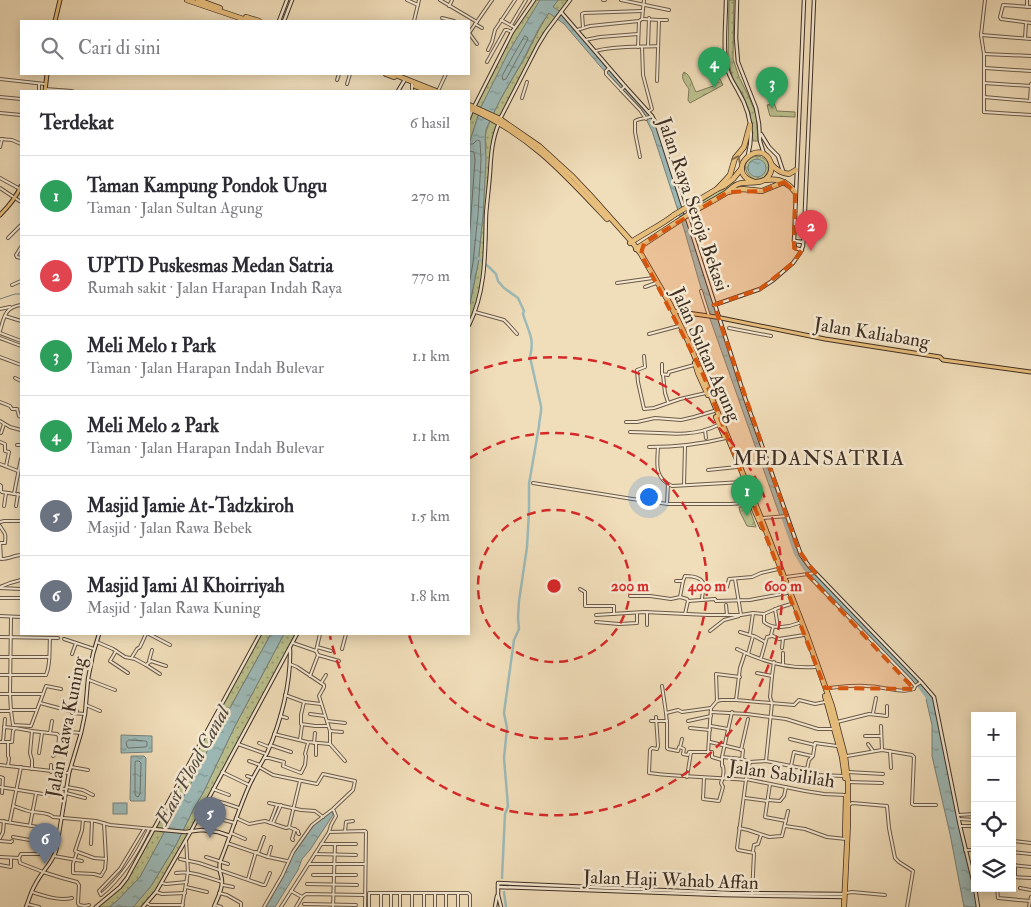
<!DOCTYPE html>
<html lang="id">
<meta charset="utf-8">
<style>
body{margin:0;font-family:"IM FELL Double Pica",serif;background:#f2f2f3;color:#2b2b33}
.controls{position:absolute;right:15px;bottom:15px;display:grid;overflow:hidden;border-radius:0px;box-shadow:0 2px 12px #0003}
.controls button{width:45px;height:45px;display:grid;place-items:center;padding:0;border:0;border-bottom:1px solid #e1e1e2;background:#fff;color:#2b2b33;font:25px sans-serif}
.you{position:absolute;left:648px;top:496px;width:18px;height:18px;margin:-12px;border:4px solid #fff;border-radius:50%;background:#1a73e8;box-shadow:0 0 0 8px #1a73e833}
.badge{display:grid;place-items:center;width:32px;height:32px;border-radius:50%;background:#8f2418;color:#fff;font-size:16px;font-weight:700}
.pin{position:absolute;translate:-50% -41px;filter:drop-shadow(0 1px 2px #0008)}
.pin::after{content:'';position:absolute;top:26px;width:18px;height:15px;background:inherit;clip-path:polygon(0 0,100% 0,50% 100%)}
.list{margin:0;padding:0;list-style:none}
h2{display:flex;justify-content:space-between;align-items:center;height:65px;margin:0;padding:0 20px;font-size:21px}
h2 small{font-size:16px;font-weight:400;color:#7c7c81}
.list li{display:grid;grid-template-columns:32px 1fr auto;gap:15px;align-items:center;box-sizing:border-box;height:80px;padding:0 20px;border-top:1px solid #e1e1e2}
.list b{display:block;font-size:19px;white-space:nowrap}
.list p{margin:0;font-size:16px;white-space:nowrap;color:#7c7c81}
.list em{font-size:16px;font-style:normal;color:#7c7c81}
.icon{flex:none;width:28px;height:28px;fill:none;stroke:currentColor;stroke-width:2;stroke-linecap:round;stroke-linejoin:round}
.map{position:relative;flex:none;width:1031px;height:907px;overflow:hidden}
.search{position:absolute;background:#fff;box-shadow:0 2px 12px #0003;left:20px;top:20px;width:450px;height:55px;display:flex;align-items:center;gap:12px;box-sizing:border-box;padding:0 18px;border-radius:0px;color:#7c7c81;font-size:19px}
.panel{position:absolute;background:#fff;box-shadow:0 2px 12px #0003;left:20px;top:90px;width:450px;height:545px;border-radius:0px}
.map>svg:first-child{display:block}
</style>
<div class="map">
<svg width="1031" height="907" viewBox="0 0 1031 907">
<defs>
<pattern id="grass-dots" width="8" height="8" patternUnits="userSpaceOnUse" patternTransform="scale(1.25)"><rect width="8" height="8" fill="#bbc08e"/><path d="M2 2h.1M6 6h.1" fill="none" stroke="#999c74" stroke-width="1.8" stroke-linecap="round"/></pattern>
<pattern id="forest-crowns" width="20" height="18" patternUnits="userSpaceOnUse" patternTransform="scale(1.25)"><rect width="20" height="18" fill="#bbc08e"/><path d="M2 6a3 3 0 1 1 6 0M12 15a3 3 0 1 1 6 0" fill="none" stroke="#999c74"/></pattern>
<pattern id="water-ripples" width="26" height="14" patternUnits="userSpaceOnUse" patternTransform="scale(1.25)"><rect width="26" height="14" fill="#9dbab8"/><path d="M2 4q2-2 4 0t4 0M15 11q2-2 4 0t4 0" fill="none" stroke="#819895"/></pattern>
</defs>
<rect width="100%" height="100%" fill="#f0ddb9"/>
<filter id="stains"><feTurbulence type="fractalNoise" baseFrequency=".004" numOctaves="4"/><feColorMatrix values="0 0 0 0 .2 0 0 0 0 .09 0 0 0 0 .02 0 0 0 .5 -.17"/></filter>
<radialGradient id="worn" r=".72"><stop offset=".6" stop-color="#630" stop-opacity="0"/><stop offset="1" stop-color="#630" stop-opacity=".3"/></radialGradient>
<g fill="url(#grass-dots)" stroke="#7d7859" fill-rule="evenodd">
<path d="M534 0H541L515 42 481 107H476L477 101 505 44Z"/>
<path d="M558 0H570L546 33 500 119 492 116C501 97 512 79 523 61 534 40 543 19 558 0Z"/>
<path d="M729 0H734L733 59 739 77 749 97 756 114 758 141H753L750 113 743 95 733 79 728 61Z"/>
<path d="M472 110 479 113 470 141 469 160V118Z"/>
<path d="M491 119 499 123 493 139 486 214 487 239 481 289 469 325V308L478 264 483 215 486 144C484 134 487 128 491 119Z"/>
<path d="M757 156C765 157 772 164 767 173 757 193 730 162 757 156ZM757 159 763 174 759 176 748 170 750 162Z"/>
<path d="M733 181 735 184 688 213V211Z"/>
<path d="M260 634H271L232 704 192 783 140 877 117 901 109 907H96L124 883Z"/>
<path d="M284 634H297L208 799 156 892 143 907H133L151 886 176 845 194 808 203 793 235 726Z"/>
</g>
<g fill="url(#forest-crowns)" stroke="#7d7859">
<path d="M684 72C691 75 692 85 696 92L716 85 714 80 719 78 720 79 723 85 690 103 688 100 689 89C685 83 680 78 684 72Z"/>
<path d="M774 103 777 111 795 112V117L770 116 767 105Z"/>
<path d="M739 507H749L756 527 747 526 740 512Z"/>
</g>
<g fill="url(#water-ripples)" stroke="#77827d">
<path d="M540 0H558L553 7 561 12 652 116 657 125 718 318 787 516H780L709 316 684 229 652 131 646 119 640 110 606 73 564 24 549 13 540 26 523 60 501 98 486 129 485 138 486 160 483 215 478 264 469 308V160L470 141 481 107 508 53Z"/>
<circle cx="757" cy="168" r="9"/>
<path d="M271 634H284L235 726 203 793 194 808 176 845 151 886 135 905 133 907H109L117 901 140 877 191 783 220 726Z"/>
<path d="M931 693 934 697 978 907H964L950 834 932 756V725L926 699Z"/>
<path d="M121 735 152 736V752L121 753Z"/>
<path d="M131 756H144L146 758 145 801H131L130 800Z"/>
<rect x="113" y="803" width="14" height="11"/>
<path d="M332 811H333V815L310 850 302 859 298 870 275 907H265L289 864 295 850 310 827Z"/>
</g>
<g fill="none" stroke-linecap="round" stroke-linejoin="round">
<g stroke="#6e746e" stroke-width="1">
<path d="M525 36 527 37 528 39 506 79 503 80 502 76 513 56Z"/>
<path d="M469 144H473L477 140 480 141 481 160 478 214 473 263 469 285"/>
<path d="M469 151 474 152 475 160 469 242"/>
<path d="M129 740 146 741 147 742V746L145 747 128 748 127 746 126 743Z"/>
<path d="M136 761H139L141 763 140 794 138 797 136 796 135 794V763Z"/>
</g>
<path stroke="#77827d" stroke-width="1" d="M0 299 15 294H21"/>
<g stroke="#9dbab8" stroke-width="2.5">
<path d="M478 258 490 268 496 274 498 281 504 288 518 298 524 311 523 314C528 331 535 338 530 357L541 406C542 413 539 419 539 426L529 484V511L527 547 519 601 518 618 519 629 514 640 504 713 507 728 504 758 508 806 505 814 502 878"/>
<path d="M504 892 506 907"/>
</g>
<path stroke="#9dbab8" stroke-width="4.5" d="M782 513 796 553 805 568 919 685 930 700"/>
<g stroke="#6b5a49" stroke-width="4">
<g id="street">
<path d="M407 0 418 5"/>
<path d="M440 0 477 22"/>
<path d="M603 0H605"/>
<path d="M621 0 669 10"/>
<path d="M985 0 981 35 984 54V112L1031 115"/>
<path d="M449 6 452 0"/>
<path d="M1027 7V0"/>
<path d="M1031 7 1003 5 1000 17 1001 19 1031 23"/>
<path d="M442 18 454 21"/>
<path d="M643 19 659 20 657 81"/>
<path d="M501 20 514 27"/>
<path d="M659 20H667"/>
<path d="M414 21 419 0"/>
<path d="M475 24 482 28"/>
<path d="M511 25 526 0"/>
<path d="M583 27 582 14 584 13 642 11"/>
<path d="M577 30 590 26 639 21 642 19 644 0"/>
<path d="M469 33 492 0"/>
<path d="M469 33 477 44"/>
<path d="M981 35 1031 39"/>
<path d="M1025 38 1026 23"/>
<path d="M585 40 600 37 638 34"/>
<path d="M648 46 649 18"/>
<path d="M638 47 639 22"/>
<path d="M642 47 643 75 652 109 648 112"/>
<path d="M488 50 492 42 495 30 515 0"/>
<path d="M596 51C611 46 641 47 658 46"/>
<path d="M984 54 1031 56"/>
<path d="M487 62 505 30H507L512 32"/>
<path d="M609 68 606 71V74L621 90"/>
<path d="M985 68 1031 71"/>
<path d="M0 79 45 84"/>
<path d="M337 80 339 74"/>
<path d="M984 83 1031 86"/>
<path d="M347 84 350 74"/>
<path d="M412 84V91"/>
<path d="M625 86 621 90 640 110 646 119"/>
<path d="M45 89 72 91"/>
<path d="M39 91V84"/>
<path d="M438 91 446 74"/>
<path d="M0 97 21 99"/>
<path d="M984 97 1031 101"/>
<path d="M522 98 527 82"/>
<path d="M1030 101 1031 84"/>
<path d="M0 113 21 115"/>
<path d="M0 139 12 140 21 144"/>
<path d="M0 147 2 139"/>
<path d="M640 157 635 132V121C639 118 646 119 652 116"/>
<path d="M0 178 20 189"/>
<path d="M0 188 21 202"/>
<path d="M8 238 21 225"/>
<path d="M21 247 16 255 17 257 21 258"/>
<path d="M617 283 653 278"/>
<path d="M12 285 21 281"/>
<path d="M645 287 656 283"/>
<path d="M701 291 709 316"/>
<path d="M0 309 10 307"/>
<path d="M475 312 504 320 508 324 517 334"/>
<path d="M5 316 21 321"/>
<path d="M729 328 771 336"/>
<path d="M0 331C4 317 5 307 21 305"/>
<path d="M0 333 21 341"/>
<path d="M649 334 679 326"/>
<path d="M0 338 21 346"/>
<path d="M644 356 645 367 637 370 638 382 644 409 654 408 680 399 706 393"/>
<path d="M0 357 21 365"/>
<path d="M662 364V374L668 375 669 372 694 365"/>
<path d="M663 375 665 393 668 402"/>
<path d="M15 378 21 381"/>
<path d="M0 402 10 406 12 409H17L19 416 21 417"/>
<path d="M0 421 10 427 21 430"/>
<path d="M626 422H637L655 418 681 420 694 417 714 411"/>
<path d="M705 430 706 438"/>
<path d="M630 432C659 432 691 439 718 425"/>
<path d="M1 433 4 424"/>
<path d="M0 442 5 444V451L9 452 6 466"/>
<path d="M17 445H21"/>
<path d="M649 447C677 447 698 445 726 438"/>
<path d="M658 447C657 464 654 478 672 486L743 482"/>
<path d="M0 464 18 471"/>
<path d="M708 470 737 467"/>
<path d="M533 483 645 501 668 504H731L754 502"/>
<path d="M0 485 1 486V491L2 492 21 495"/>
<path d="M684 485 685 446"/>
<path d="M14 494 21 459"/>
<path d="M667 503 668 484"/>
<path d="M4 506 6 493"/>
<path d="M16 506 18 494"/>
<path d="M763 518 787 516"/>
<path d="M0 522 4 521H21"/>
<path d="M0 526C5 535 6 531 5 543H0L1 559"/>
<path d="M2 559C9 559 15 555 21 555"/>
<path d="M807 574 911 681 915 686"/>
<path d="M786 577 815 573"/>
<path d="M735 579 741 615"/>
<path d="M676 581H683"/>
<path d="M704 585 721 589 727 587 729 579 752 577 761 573 778 569"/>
<path d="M0 587 10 583 21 580"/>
<path d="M0 588 21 589"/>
<path d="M580 589 585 592V606H614V614"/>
<path d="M630 596H650L671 599 680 597 687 599 688 601 685 614"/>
<path d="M680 597 683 581 685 576C691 576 702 577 704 585 704 589 702 595 702 599"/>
<path d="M0 598H21"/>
<path d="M688 601 715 599 716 601 750 600 787 593"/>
<path d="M726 605 727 615"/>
<path d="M775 609 778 627"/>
<path d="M647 612V625"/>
<path d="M764 614V622C773 630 789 627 799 623"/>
<path d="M596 615 644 612 708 615H741L753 613 764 614 778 608 791 604"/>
<path d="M0 616 21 617"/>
<path d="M11 617 10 694 11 711 13 725 31 726 46 686 61 689"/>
<path d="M596 622 619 624 637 623V614"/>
<path d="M773 627 771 635 779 639 804 635"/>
<path d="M710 631 724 620 739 616"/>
<path d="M740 632 753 636 748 654"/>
<path d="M149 634 170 645"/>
<path d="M750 634 753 613"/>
<path d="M754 636 765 642"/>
<path d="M0 637 58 638"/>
<path d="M64 639 76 643"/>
<path d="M97 642 113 649 125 657 135 659 146 665 151 661 166 666"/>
<path d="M293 643 316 651 318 655 310 676"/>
<path d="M317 647 331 651"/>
<path d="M782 648 783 639"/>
<path d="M342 649 346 634"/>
<path d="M737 649C761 661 789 669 815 667"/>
<path d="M116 651 110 661 128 673"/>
<path d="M316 651 320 634"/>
<path d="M72 654 76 643 94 649"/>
<path d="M318 655 339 661"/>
<path d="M0 657H49"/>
<path d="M132 657 137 649 140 647 146 634"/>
<path d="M761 658 767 637 772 636"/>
<path d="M149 661 152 650"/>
<path d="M290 664 297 667 324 685V687L319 696 330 731V744"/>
<path d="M146 665 160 674"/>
<path d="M783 665V653"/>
<path d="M757 673 772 676 774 662"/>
<path d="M0 675H46C51 664 49 650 50 638"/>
<path d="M89 680 115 690"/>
<path d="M321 683 326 675"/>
<path d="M662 686 666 713 678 710 682 712 711 708"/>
<path d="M827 688C840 687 854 685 867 686 881 686 902 694 914 689L915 686 921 682"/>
<path d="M0 694H43"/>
<path d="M285 695 304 702 321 704"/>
<path d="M736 700 740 668 745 653"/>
<path d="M717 701 716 674 740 677"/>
<path d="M304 702 301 715V724L315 726H328"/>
<path d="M40 703 70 711H77"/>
<path d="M86 705 100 711"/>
<path d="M11 710H36"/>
<path d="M0 711H10"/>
<path d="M711 712 747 714 786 719 818 729H834"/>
<path d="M72 713 85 714"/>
<path d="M666 713 667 724V748L668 749 678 751 679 747H680"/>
<path d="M873 713 876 698"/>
<path d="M310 714 325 716"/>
<path d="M280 716 287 718"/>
<path d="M656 717 658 746 657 749 652 748 650 750 649 773C681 777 713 777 746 780V779L805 791 824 794 846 795"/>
<path d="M327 721 345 723"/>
<path d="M651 721H667"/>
<path d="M688 721 711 716"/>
<path d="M837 722 869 714 887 716V706"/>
<path d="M711 726 728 729"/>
<path d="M881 726 882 750"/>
<path d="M4 727 14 728"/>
<path d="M690 728 710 730"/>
<path d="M330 731 342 732"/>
<path d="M50 733 52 721"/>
<path d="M274 734 307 742 330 744 345 761"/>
<path d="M865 736H881"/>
<path d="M682 739 680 747 684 749 683 754 688 755 689 752H712V757L722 760"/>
<path d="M790 739 815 745"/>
<path d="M300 740 302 725"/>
<path d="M0 742H12L13 731 15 728 32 731 57 734 59 736H69L70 732 81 733"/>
<path d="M3 742 5 719"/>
<path d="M710 742 743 750 742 759"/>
<path d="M259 743 269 747"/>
<path d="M314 743 315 733"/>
<path d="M238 744 266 754"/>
<path d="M868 744 873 751"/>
<path d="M270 745 291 752"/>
<path d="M741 750 748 719"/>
<path d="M890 751 891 768"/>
<path d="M39 753 42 733"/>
<path d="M708 753 711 708 717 701 721 700H736L794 705 799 700 815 704 825 702"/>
<path d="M316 755V743"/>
<path d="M53 756 58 752 59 736"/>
<path d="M847 756 882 750 912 755 914 757 912 804 914 805H936"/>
<path d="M722 757 742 759 750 762 766 761 791 766 807 769 819 775 844 776"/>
<path d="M264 758H269L284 762 283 766 301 773 305 765 306 756 305 754 308 743"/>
<path d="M249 761 260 765"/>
<path d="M766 761 772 703 770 697 772 676"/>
<path d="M0 765 69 773"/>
<path d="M8 766 9 758 8 756V742"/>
<path d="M791 766 794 752 812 756"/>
<path d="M71 767 88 770"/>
<path d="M259 767 273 775 317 784 323 774 355 781 353 790 334 808"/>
<path d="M32 769V760L30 753 32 731"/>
<path d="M807 769 809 760 813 756 815 743 837 746"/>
<path d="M51 772V765"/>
<path d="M222 772 249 785"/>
<path d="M848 772 883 774"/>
<path d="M247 776 253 778"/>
<path d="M0 777 3 778 2 793"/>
<path d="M687 777 691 752"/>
<path d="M704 778 703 799 719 801 723 787 721 783C724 777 724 772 723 766H722V757L732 712"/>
<path d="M746 779 750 762"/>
<path d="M746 780 737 848 738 850 754 853 752 894"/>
<path d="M848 782 882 783"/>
<path d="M770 784 765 817 786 821"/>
<path d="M0 787 43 794 65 796"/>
<path d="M67 787 83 790 93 795"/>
<path d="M213 789 229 795"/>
<path d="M66 793 85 798"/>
<path d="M51 794 52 788 66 789"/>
<path d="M745 798 767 801"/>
<path d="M208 799 224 803 239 808"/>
<path d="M768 800 780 801 784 796 786 787"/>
<path d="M269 803 301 810 315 811 323 817"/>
<path d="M849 805 852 803 887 806 889 828 895 858 899 862 913 871 907 907"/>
<path d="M13 806C18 807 21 809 25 810 34 814 47 811 53 817L96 821 110 825 153 829"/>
<path d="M201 814 235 823"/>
<path d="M958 815 975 814"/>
<path d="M236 818 249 824 265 821 286 828 289 827 298 831V833L299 834"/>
<path d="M959 819 975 820"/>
<path d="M83 820 82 830 75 851 94 858 106 859"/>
<path d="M0 821 38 827 40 831 59 834"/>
<path d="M10 821 21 767"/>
<path d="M270 823 277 805"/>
<path d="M273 823 281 805"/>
<path d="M30 825 36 794"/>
<path d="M785 826 805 829 827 837 846 839"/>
<path d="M960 826H975"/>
<path d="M289 827 300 781"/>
<path d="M1012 827 1014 826V814"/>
<path d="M739 828 748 830 769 837 782 836 788 811"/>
<path d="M144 829 120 869 99 891 101 895C123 877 137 854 149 829"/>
<path d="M345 831 346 822 353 821"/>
<path d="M231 833 245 839"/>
<path d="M13 837 57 845"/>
<path d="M0 838 3 832 4 821"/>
<path d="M293 840 292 839 295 829"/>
<path d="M0 841 11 842 12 841"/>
<path d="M1014 841 1031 843"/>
<path d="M227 843 268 857 287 861"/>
<path d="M91 844 92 821"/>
<path d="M321 844H356"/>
<path d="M965 850H975"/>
<path d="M753 851 754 845 758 844 761 835"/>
<path d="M77 852 73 864V873L94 874 101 876 105 869 106 859 104 823"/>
<path d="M1012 852 1031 854"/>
<path d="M258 853 264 837"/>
<path d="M315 854 356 855"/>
<path d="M54 856 82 861"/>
<path d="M0 857 19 858 20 863 43 872"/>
<path d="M206 857 228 864"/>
<path d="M268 857 271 847"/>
<path d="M19 858 21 854H39L41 848 56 851"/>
<path d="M180 859 199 863 263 885H265L270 873"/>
<path d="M309 864H365"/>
<path d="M0 865 11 867V858"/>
<path d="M1012 865 1031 867"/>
<path d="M1015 865V877"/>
<path d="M43 872 62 878 77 882 79 885 78 903 79 905 85 906 89 905"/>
<path d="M176 873C193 871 206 877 222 882"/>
<path d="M313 875H356"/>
<path d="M1012 877 1031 878"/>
<path d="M248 879 256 852"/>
<path d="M162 883 166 884 187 882"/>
<path d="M307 884 357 885"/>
<path d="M223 885 233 887"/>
<path d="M186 887 207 892"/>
<path d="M997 888 998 898 1030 901"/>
<path d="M1020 888 1031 890"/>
<path d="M291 891 302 897 306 894 364 895"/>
<path d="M32 892C44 896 59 901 72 898"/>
<path d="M156 892 162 894 185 893"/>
<path d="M219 893 227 895 241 903V907"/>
<path d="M381 893V907"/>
<path d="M412 893V907"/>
<path d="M446 893V907"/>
<path d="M846 893 852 892 885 895"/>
<path d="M424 894V907"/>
<path d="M435 894V907"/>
<path d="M147 903 150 905H183"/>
<path d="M27 904 39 907"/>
<path d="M304 904 356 905"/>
<path d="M215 905 221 907"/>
<path d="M182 907 188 872 186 840"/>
<path d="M264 907 282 876 293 852 312 825 333 809 336 816 331 825 329 832"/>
<path d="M281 907 329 832 365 831 366 832 365 907"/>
<path d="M296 907 302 897"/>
<path d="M333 907 335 844"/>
<path d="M369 907V893H468L470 895V907"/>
<path d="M391 907V893"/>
<path d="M400 907V893"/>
<path d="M458 907V894"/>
<path d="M1029 907 1031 897"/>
</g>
</g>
<g stroke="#3f2f24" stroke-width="4.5">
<g id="secondary">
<path d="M726 0C726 19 723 45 726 63 727 74 733 82 738 91 750 111 754 133 748 155"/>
<path d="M737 0 736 38 738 62 756 108 759 124 760 141 764 154"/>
<path d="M561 12 624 85 652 116 657 125 745 398 801 555 809 566 921 682 934 697 960 826 975 888"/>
<path d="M279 21 287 0"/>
<path d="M284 21 292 0"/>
<path d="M398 91 404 81"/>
<path d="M474 107 512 32 534 0"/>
<path d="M469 118 472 110"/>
<path d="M500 119 538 45 546 32 570 0"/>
<path d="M761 134 769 147 778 156 783 171"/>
<path d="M794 241 803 242"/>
<path d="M802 250 795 248 794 241 804 0"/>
<path d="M714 305 760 289 772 281 793 263 800 253 803 246 804 232 814 0"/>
<path d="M469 325C486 291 485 253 486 215 487 201 489 187 490 173 491 155 492 139 499 123"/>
<path d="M153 829 185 832 202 830 218 832 230 836"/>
<path d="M498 887 722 895 844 897"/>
<path d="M975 888 978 907"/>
<path d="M26 907C29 900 31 891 35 885 41 872 51 865 56 851L69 773 81 733 85 714 88 679 93 654 99 634"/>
<path d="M96 907 120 887 127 878 260 634"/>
<path d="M143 907 156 892 191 831 297 634"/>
<path d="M214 907C217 899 222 891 222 882 222 874 218 872 220 862 230 837 238 811 249 786 254 775 261 764 267 753 281 722 291 683 290 649"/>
<path d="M495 907 497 896"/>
<path d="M501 907 498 895V883L730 893 844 894"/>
</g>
</g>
<g stroke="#3f2f24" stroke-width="5">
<g id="primary">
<path d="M55 21 60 0"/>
<path d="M45 91 47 74"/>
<path d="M0 215C9 206 16 198 21 186"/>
<path d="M673 311 716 317 825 339 940 357 943 360 1031 372"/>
</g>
</g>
<g stroke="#3f2f24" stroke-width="6">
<g id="highway">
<path d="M187 0 249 21"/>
<path d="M198 0 220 8"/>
<path d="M246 17 259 21"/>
<path d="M386 74 394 77"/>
<path d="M393 74 436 91"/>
<path d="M415 86 428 91"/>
<path d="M469 105 500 119 539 146 573 177 591 196 632 242 641 254 670 304 690 345 761 518 806 633 832 706 845 756 848 782V823L844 907"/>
<path d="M469 108C529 134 563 172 607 219"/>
<path d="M771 164C776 170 781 173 789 174L796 170"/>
<path d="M766 180C778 178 788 182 795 192"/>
<path d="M717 189 730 175 735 158 744 147 750 125"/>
<path d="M728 192 742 189 762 191 784 182"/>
<path d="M692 204 717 189 724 186 733 179 742 168"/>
<path d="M692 212C703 206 715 200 726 193 730 190 733 186 738 184 747 181 760 185 767 178 771 174 772 168 771 163 761 135 722 171 754 182"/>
<path d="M630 243C644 233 660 226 674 215"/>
<path d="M636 249 677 222"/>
<path d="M695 363 698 373 708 395"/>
<path d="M716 417 725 437"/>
<path d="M754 509 762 527"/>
<path d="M825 696 842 757 845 778"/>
<path d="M845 836 846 796"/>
</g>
</g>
<use href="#street" stroke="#f5e9d2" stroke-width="2"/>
<use href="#secondary" stroke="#f5e9d2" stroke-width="2.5"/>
<use href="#primary" stroke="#e8be7c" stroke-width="3"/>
<use href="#highway" stroke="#e8be7c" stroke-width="4.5"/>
<g stroke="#3f2f24" stroke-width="6" stroke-linecap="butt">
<g id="highway-bridge">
<path d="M674 215 692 204"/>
<path d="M677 222 692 212"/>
</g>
</g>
<use href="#highway-bridge" stroke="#e8be7c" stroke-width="4.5"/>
</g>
<defs><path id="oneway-chevron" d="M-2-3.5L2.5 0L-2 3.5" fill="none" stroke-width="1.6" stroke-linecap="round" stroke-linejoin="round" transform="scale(1.25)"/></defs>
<use stroke="#8b6f4c" href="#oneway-chevron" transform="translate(737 159) rotate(-64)"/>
<path fill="#d7550e" fill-opacity="0.2" stroke="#d7550e" stroke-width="4" stroke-dasharray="10 6" stroke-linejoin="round" d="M784 182 795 192 794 248 802 250 793 263 760 289 714 305 798 549 815 573 807 574 914 689 825 688 702 372 641 254 644 243 728 192 762 191Z"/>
<g fill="none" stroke="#d62828" stroke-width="2.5" stroke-dasharray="9 6">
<circle cx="554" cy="586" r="76"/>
<path d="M470 458A153 153 0 1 1 409 635"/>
<path d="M470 373A229 229 0 1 1 330 636"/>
</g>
<g text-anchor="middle" stroke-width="5" stroke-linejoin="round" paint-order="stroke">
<g font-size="19" fill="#3f2f24" stroke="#f5e9d2">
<text transform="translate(694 204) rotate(71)" y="7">Jalan Raya Seroja Bekasi</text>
<text transform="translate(872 332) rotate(9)" y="7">Jalan Kaliabang</text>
<text transform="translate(707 354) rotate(66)" y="7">Jalan Sultan Agung</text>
<text transform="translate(65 727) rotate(-79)" y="7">Jalan Rawa Kuning</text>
<text transform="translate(782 773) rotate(8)" y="7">Jalan Sabililah</text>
<text transform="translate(671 879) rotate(2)" y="7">Jalan Haji Wahab Affan</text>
</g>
<g font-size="20" font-style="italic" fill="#524b42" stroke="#f5e9d2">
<text transform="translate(192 765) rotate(-61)" y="7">East Flood Canal</text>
</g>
<g font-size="21" letter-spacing="1" fill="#3f2f24" stroke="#f5e9d2">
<text x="819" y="465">MEDANSATRIA</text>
</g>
</g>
<circle cx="554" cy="586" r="8" fill="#d62828" stroke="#f5e9d2" stroke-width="2.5"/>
<g font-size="15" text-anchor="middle" font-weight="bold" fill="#d62828" stroke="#f5e9d2" stroke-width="5" stroke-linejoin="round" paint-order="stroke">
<text x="630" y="591">200 m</text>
<text x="707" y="591">400 m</text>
<text x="783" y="591">600 m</text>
</g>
<rect width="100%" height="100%" filter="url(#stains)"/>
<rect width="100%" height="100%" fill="url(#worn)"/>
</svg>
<div class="controls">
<button>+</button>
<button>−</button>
<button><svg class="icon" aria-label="locate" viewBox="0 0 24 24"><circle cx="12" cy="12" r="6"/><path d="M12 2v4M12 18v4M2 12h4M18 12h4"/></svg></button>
<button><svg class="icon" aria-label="layers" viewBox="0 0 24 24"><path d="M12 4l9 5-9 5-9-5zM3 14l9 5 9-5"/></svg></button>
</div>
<div class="you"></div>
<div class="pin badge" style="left:747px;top:516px;background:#2e9e5b">1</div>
<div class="pin badge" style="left:811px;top:251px;background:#e0444e">2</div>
<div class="pin badge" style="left:772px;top:108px;background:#2e9e5b">3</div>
<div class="pin badge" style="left:714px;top:88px;background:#2e9e5b">4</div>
<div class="pin badge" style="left:210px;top:838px;background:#6b7280">5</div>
<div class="pin badge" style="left:45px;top:864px;background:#6b7280">6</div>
<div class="search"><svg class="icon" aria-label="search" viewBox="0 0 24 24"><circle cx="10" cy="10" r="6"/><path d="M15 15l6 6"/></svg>Cari di sini</div>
<section class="panel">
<h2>Terdekat<small>6 hasil</small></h2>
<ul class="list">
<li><span class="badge" style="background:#2e9e5b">1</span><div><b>Taman Kampung Pondok Ungu</b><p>Taman · Jalan Sultan Agung</p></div><em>270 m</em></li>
<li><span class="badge" style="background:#e0444e">2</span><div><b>UPTD Puskesmas Medan Satria</b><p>Rumah sakit · Jalan Harapan Indah Raya</p></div><em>770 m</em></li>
<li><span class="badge" style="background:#2e9e5b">3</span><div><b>Meli Melo 1 Park</b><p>Taman · Jalan Harapan Indah Bulevar</p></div><em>1.1 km</em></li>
<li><span class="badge" style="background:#2e9e5b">4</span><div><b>Meli Melo 2 Park</b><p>Taman · Jalan Harapan Indah Bulevar</p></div><em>1.1 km</em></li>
<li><span class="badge" style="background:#6b7280">5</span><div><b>Masjid Jamie At-Tadzkiroh</b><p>Masjid · Jalan Rawa Bebek</p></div><em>1.5 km</em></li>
<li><span class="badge" style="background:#6b7280">6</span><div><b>Masjid Jami Al Khoirriyah</b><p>Masjid · Jalan Rawa Kuning</p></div><em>1.8 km</em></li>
</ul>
</section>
</div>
